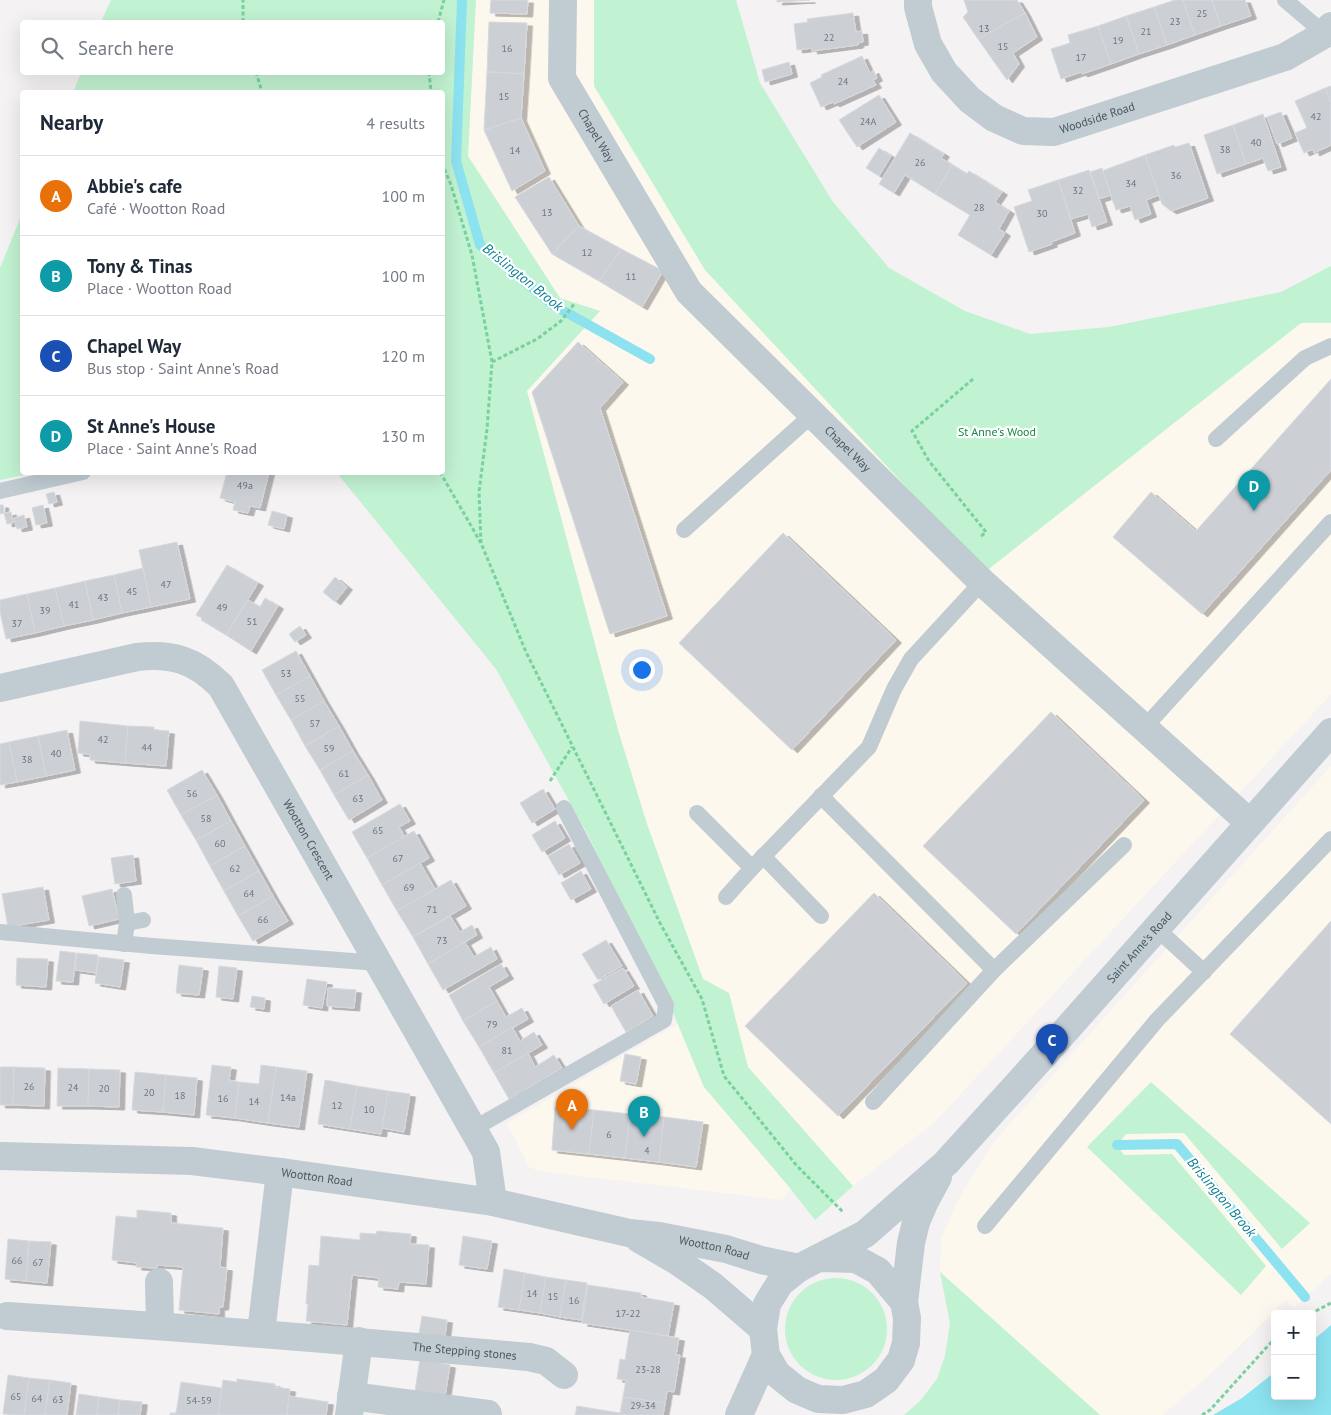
<!DOCTYPE html>
<meta charset="utf-8">
<style>
body{margin:0;font-family:"PT Sans",sans-serif;background:#f2f2f3;color:#1f2937}
.controls{position:absolute;right:15px;bottom:15px;display:grid;overflow:hidden;border-radius:5px;box-shadow:0 5px 20px #0002}
.controls button{width:45px;height:45px;display:grid;place-items:center;padding:0;border:0;border-bottom:1px solid #e0e1e3;background:#fff;color:#1f2937;font:25px sans-serif}
.you{position:absolute;left:641px;top:669px;width:18px;height:18px;margin:-12px;border:4px solid #fff;border-radius:50%;background:#1a73e8;box-shadow:0 0 0 8px #1a73e833}
.badge{display:grid;place-items:center;width:32px;height:32px;border-radius:50%;background:#b45309;color:#fff;font-size:16px;font-weight:700}
.pin{position:absolute;translate:-50% -41px;filter:drop-shadow(0 1px 2px #0008)}
.pin::after{content:'';position:absolute;top:26px;width:18px;height:15px;background:inherit;clip-path:polygon(0 0,100% 0,50% 100%)}
.list{margin:0;padding:0;list-style:none}
h2{display:flex;justify-content:space-between;align-items:center;height:65px;margin:0;padding:0 20px;font-size:21px}
h2 small{font-size:16px;font-weight:400;color:#747a83}
.list li{display:grid;grid-template-columns:32px 1fr auto;gap:15px;align-items:center;box-sizing:border-box;height:80px;padding:0 20px;border-top:1px solid #e0e1e3}
.list b{display:block;font-size:19px;white-space:nowrap}
.list p{margin:0;font-size:16px;white-space:nowrap;color:#747a83}
.list em{font-size:16px;font-style:normal;color:#747a83}
.icon{flex:none;width:28px;height:28px;fill:none;stroke:currentColor;stroke-width:2;stroke-linecap:round;stroke-linejoin:round}
.map{position:relative;flex:none;width:1331px;height:1415px;overflow:hidden}
.search{position:absolute;background:#fff;box-shadow:0 5px 20px #0002;left:20px;top:20px;width:425px;height:55px;display:flex;align-items:center;gap:12px;box-sizing:border-box;padding:0 18px;border-radius:5px;color:#747a83;font-size:19px}
.panel{position:absolute;background:#fff;box-shadow:0 5px 20px #0002;left:20px;top:90px;width:425px;height:385px;border-radius:5px}
.map>svg:first-child{display:block}
</style>
<div class="map">
<svg width="1331" height="1415" viewBox="0 0 1331 1415">
<defs>
<filter id="shadow"><feDropShadow dx="5.5" dy="3" stdDeviation="0" flood-color="#0004"/></filter>
</defs>
<rect width="100%" height="100%" fill="#f4f2f2"/>
<g fill="#fdf8ee">
<path d="M476 0H594L595 86 985 572 1301 323H1331V694L935 1122 853 1186 747 1067 729 993 703 979 647 824 618 730 527 391 600 311 560 298 468 156Z"/>
<path d="M1331 766V1274L1294 1308 1286 1300 1214 1371 1162 1415H1100L940 1272 941 1238 960 1196 993 1143 1087 1037Z"/>
<path d="M678 1024 704 1087 790 1188 782 1200 539 1171 529 1167 507 1123Z"/>
</g>
<g fill="#c1f2d1">
<path d="M111 0H476L468 156 560 298 600 311 527 391 618 730 647 824 703 979 729 993 748 1067 853 1186 815 1220 790 1188 704 1087 671 1008 588 835 496 669 337 473 442 472V92H73L81 73 442 72V22H101Z"/>
<path d="M594 0H736L760 83 833 202 889 268 965 311 1030 334 1109 327 1281 292 1331 266V323H1301L985 572 705 270 594 86Z"/>
<path d="M22 214V472L34 473 0 480V268Z"/>
<path d="M1151 1082 1310 1223 1282 1249 1184 1133 1126 1134 1117 1145 1124 1155 1172 1154 1266 1266 1241 1295 1087 1147Z"/>
<path d="M940 1272 1100 1415H904L920 1401 937 1379 945 1356 950 1323Z"/>
<circle cx="836" cy="1329" r="51"/>
</g>
<path fill="#8de2ef" d="M1331 1325V1415H1213L1242 1398 1275 1372V1396H1312V1341Z"/>
<g fill="none" stroke-linecap="round" stroke-linejoin="round">
<g stroke="#8de2ef" stroke-width="10">
<path d="M462 0 456 161 480 245 553 305 650 359"/>
<path d="M1117 1145 1177 1144 1305 1297"/>
</g>
</g>
<g fill="#ccd0d5" stroke="#d6d9de" filter="url(#shadow)">
<path d="M491 0H528L527 14 490 13Z"/>
<path d="M777 0H810L777 2Z"/>
<path d="M964 0H1017L1025 13 978 39 963 17 968 12Z"/>
<path d="M1175 0H1183L1195 35 1167 45 1154 7Z"/>
<path d="M1183 0H1212L1221 26 1195 35Z"/>
<path d="M1212 0H1245L1251 16 1221 26Z"/>
<path d="M1154 7 1167 45 1139 54 1126 16Z"/>
<path d="M853 13 856 32 862 31 863 42 858 43V45L812 51V48L797 50 794 24 808 22 807 19Z"/>
<path d="M1025 13 1037 37 1013 53 1019 64 1007 80 978 39Z"/>
<path d="M1126 16 1139 54 1111 64 1098 26Z"/>
<path d="M489 22 527 23 524 74 487 72Z"/>
<path d="M1098 26 1111 64 1082 74 1081 72 1061 79 1051 49 1070 43 1068 35Z"/>
<path d="M862 56 870 73 873 70 877 78 873 80 876 85 834 104 833 102 821 107 810 83 822 77 821 75Z"/>
<path d="M789 62 792 74 765 82 762 70Z"/>
<path d="M487 72 524 74 521 118 484 130Z"/>
<path d="M1331 86V103L1325 88Z"/>
<path d="M1325 88 1331 103V145L1314 153 1313 149 1304 153 1295 133 1307 128 1295 101Z"/>
<path d="M879 95 896 122 857 147 839 120Z"/>
<path d="M1281 112 1292 138 1277 144 1267 117Z"/>
<path d="M1263 114 1281 167 1268 171 1263 158 1246 164 1233 125Z"/>
<path d="M521 118 545 171 512 191 484 130Z"/>
<path d="M1233 125 1246 164 1217 174 1204 135Z"/>
<path d="M910 133 944 154 941 158 952 165 935 194 905 175 894 193 879 184Z"/>
<path d="M1189 143 1208 198 1171 211 1162 204 1145 155 1174 145 1175 147Z"/>
<path d="M879 148 891 156 879 176 866 168Z"/>
<path d="M1145 155 1159 195 1146 200 1151 214 1135 220 1130 206 1116 210 1102 171Z"/>
<path d="M952 165 967 174 969 171 1002 192 995 202 1009 211 999 229 1005 233 991 255 958 235 970 215 935 194Z"/>
<path d="M1102 168 1111 195 1099 199 1090 172Z"/>
<path d="M1089 170 1107 222 1092 227 1088 214 1071 219 1058 180Z"/>
<path d="M549 177 579 226 552 254 515 197Z"/>
<path d="M1058 180 1075 233 1051 242 1052 244 1029 252 1014 207 1032 201 1028 190Z"/>
<path d="M579 226 621 249 599 281 552 254Z"/>
<path d="M621 249 663 271 642 307 599 281Z"/>
<path d="M578 342 623 382 600 408 667 616 610 634 532 392Z"/>
<path d="M1331 379V470L1202 614 1113 537 1151 492 1196 531Z"/>
<path d="M227 472H269L260 508 250 506 248 513 233 510 235 502 220 498Z"/>
<path d="M54 492 57 502 49 504 46 494Z"/>
<path d="M0 505H3L4 513 0 514Z"/>
<path d="M43 505 47 523 36 525 32 508Z"/>
<path d="M272 511 287 515 284 529 268 525Z"/>
<path d="M11 512 13 523 7 524 4 513Z"/>
<path d="M24 515 27 527 17 529 14 518Z"/>
<path d="M783 533 896 640 792 750 679 643Z"/>
<path d="M177 542 190 599 151 607 139 550Z"/>
<path d="M227 565 258 583 226 635 201 620 202 618 196 615Z"/>
<path d="M143 568 151 607 122 613 114 575Z"/>
<path d="M114 575 122 613 93 620 85 581Z"/>
<path d="M335 577 347 587 335 602 323 592Z"/>
<path d="M85 581 93 620 64 626 55 588Z"/>
<path d="M55 588 64 626 35 633 27 594Z"/>
<path d="M27 594 35 633 6 639 0 612V600Z"/>
<path d="M265 598 278 606 251 651 226 635 248 600 260 607Z"/>
<path d="M300 626 306 635 295 642 289 634Z"/>
<path d="M296 651 310 676 276 695 262 670Z"/>
<path d="M310 676 324 701 291 720 276 695Z"/>
<path d="M324 701 339 726 305 746 291 720Z"/>
<path d="M1051 712 1144 800 1016 934 923 846Z"/>
<path d="M80 721 128 726 125 763 90 760V754L78 753Z"/>
<path d="M128 726 154 727V730L169 731 166 766 125 763Z"/>
<path d="M339 726 353 751 320 770 305 746Z"/>
<path d="M67 730 75 770 46 776 38 736Z"/>
<path d="M38 736 46 776 17 782 9 742Z"/>
<path d="M9 742 17 782 0 785V744Z"/>
<path d="M353 751 368 775 334 795 320 770Z"/>
<path d="M202 770 217 795 181 815 167 790Z"/>
<path d="M368 775 382 800 349 820 334 795Z"/>
<path d="M543 789 555 809 532 823 520 803Z"/>
<path d="M217 795 231 821 196 840 181 815Z"/>
<path d="M400 804 410 821 399 827 405 837 367 858 352 832Z"/>
<path d="M231 821 245 846 210 866 196 840Z"/>
<path d="M555 821 565 838 542 852 532 835Z"/>
<path d="M414 831 429 858 382 885 367 858Z"/>
<path d="M569 844 580 863 559 875 548 856Z"/>
<path d="M245 846 259 871 224 891 210 866Z"/>
<path d="M133 855 136 881 115 884 111 858Z"/>
<path d="M420 863 435 889 397 911 382 885Z"/>
<path d="M259 871 273 896 238 916 224 891Z"/>
<path d="M581 871 591 889 571 900 561 883Z"/>
<path d="M451 880 466 906 413 937 397 911Z"/>
<path d="M43 887 49 920 8 927 2 894Z"/>
<path d="M112 889 119 919 89 926 82 896Z"/>
<path d="M874 893 967 983 838 1116 745 1026Z"/>
<path d="M273 896 288 921 253 941 238 916Z"/>
<path d="M450 916 460 932 472 925 477 935 428 964 413 937Z"/>
<path d="M1331 921V1124L1230 1034Z"/>
<path d="M606 940 622 966 598 980 582 954Z"/>
<path d="M465 942 474 957 491 947 497 959 443 990 428 964Z"/>
<path d="M60 951 76 953 73 982 56 981Z"/>
<path d="M77 953 98 955 96 973 75 970Z"/>
<path d="M99 957 124 960 120 987 95 983Z"/>
<path d="M17 958 48 959 46 987 16 985Z"/>
<path d="M501 964 508 976 489 987 497 1001 463 1021 449 995Z"/>
<path d="M179 965 203 968 199 995 176 993Z"/>
<path d="M219 966 237 968 233 999 216 997Z"/>
<path d="M623 968 634 986 604 1004 593 985Z"/>
<path d="M307 979 327 982 322 1008 303 1005Z"/>
<path d="M328 988 356 990 354 1008 327 1006Z"/>
<path d="M638 990 653 1016 626 1032 611 1006Z"/>
<path d="M252 996 265 998 264 1009 250 1007Z"/>
<path d="M497 1001 506 1017 522 1008 528 1019 479 1047 463 1021Z"/>
<path d="M512 1027 520 1041 534 1032 542 1045 494 1073 479 1047Z"/>
<path d="M528 1053 535 1067 554 1055 562 1068 509 1099 494 1073Z"/>
<path d="M625 1054 641 1057 636 1084 620 1081Z"/>
<path d="M212 1065 231 1067 229 1080 239 1082 235 1118 206 1115Z"/>
<path d="M261 1065 276 1067 268 1123 235 1118 239 1082 259 1084Z"/>
<path d="M0 1067H14L13 1105H0Z"/>
<path d="M14 1067 45 1068 44 1106 13 1105Z"/>
<path d="M276 1067 307 1071 299 1127 268 1123Z"/>
<path d="M58 1068 89 1069 88 1106H57Z"/>
<path d="M89 1069 120 1070 119 1107 88 1106Z"/>
<path d="M135 1072 166 1075 163 1112 132 1110Z"/>
<path d="M166 1075 197 1078 194 1115 163 1112Z"/>
<path d="M325 1080 357 1086 350 1129 318 1124Z"/>
<path d="M357 1086 388 1091 381 1134 350 1129Z"/>
<path d="M388 1091 410 1094 404 1132 382 1128Z"/>
<path d="M555 1107 594 1110 589 1154 552 1150Z"/>
<path d="M594 1110 630 1114 625 1158 589 1154Z"/>
<path d="M630 1114 664 1117 659 1162 625 1158Z"/>
<path d="M664 1117 703 1122 696 1167 659 1162Z"/>
<path d="M137 1210 171 1213V1223L223 1228 220 1267 227 1268 223 1307H219V1314L179 1310 183 1267 157 1265V1268L136 1267 137 1263 112 1260 116 1216 137 1218Z"/>
<path d="M377 1231 411 1234 410 1244 429 1245 426 1284 399 1282 398 1289 378 1287 379 1278 352 1275 347 1325 306 1321 308 1304H306L309 1265 319 1266 321 1236 360 1240V1233L376 1234Z"/>
<path d="M463 1236 492 1241 487 1269 459 1265Z"/>
<path d="M8 1239 29 1241 26 1281 5 1279Z"/>
<path d="M29 1241 51 1242 47 1283 26 1281Z"/>
<path d="M504 1269 525 1273 519 1310 498 1307Z"/>
<path d="M525 1273 546 1277 540 1313 519 1310Z"/>
<path d="M546 1277 566 1280 560 1317 540 1313Z"/>
<path d="M566 1280 587 1283 581 1320 560 1317Z"/>
<path d="M588 1285 641 1293V1297L674 1303 668 1336 582 1323Z"/>
<path d="M422 1316 447 1320 444 1344 418 1339Z"/>
<path d="M630 1330 679 1338 676 1355H680L674 1392 667 1391 665 1403 623 1397 626 1380 617 1379 620 1359 625 1360Z"/>
<path d="M420 1359 450 1365 445 1396 415 1391Z"/>
<path d="M8 1375 29 1378 24 1415 3 1414Z"/>
<path d="M29 1378 50 1380 45 1415H24Z"/>
<path d="M237 1379 275 1384V1387L290 1389 287 1415H218L223 1380 237 1382Z"/>
<path d="M50 1380 71 1383 67 1415H45Z"/>
<path d="M181 1382 222 1388 218 1415H170V1413H176Z"/>
<path d="M79 1394 99 1397 97 1415H76Z"/>
<path d="M289 1396 328 1402 326 1415H287Z"/>
<path d="M99 1397 120 1400 118 1415H97Z"/>
<path d="M623 1397 665 1403 663 1415H575L577 1406 620 1413Z"/>
<path d="M120 1400 142 1402 140 1415H118Z"/>
</g>
<g fill="none" stroke-linecap="round" stroke-linejoin="round">
<g stroke="#78d19f" stroke-width="3" stroke-dasharray="4 2.5" stroke-linecap="butt">
<path d="M243 22V0"/>
<path d="M438 22 444 0"/>
<path d="M256 72 262 92"/>
<path d="M429 72 431 92"/>
<path d="M442 163 451 185 472 255 492 362 487 429 479 492 481 543"/>
<path d="M492 362 537 339 561 321 575 303"/>
<path d="M973 379 912 431 929 461 986 532 980 537"/>
<path d="M440 472 481 543 526 652 660 923 702 999 724 1076 797 1166 843 1212"/>
<path d="M550 781 572 747"/>
<path d="M1310 1314 1331 1303"/>
<path d="M1202 1415 1210 1410 1275 1338"/>
</g>
<g stroke="#c0cbd2" stroke-width="16">
<path d="M1285 0 1325 34"/>
<path d="M1216 439 1305 358 1331 346"/>
<path d="M0 491 83 472"/>
<path d="M684 530 813 414"/>
<path d="M1144 728 1331 522"/>
<path d="M821 796 994 970 873 1102"/>
<path d="M697 813 752 868"/>
<path d="M763 856 821 916"/>
<path d="M124 895 127 923 124 944"/>
<path d="M726 897 752 868 869 747 894 689 911 659 982 582"/>
<path d="M127 923 143 920"/>
<path d="M1156 928 1204 972"/>
<path d="M0 932 152 946 379 963"/>
<path d="M994 970 1124 845"/>
<path d="M473 1129 664 1020 666 1005 564 808"/>
<path d="M985 1226 1157 1020 1331 839"/>
</g>
<g stroke="#c0cbd2" stroke-width="28">
<path id="s1" d="M563 0 562 78 689 292 982 582 1250 823"/>
<path id="s2" d="M918 0V7L928 44 944 72 970 100 994 118 1023 131 1054 132 1285 57 1325 34 1331 26"/>
<path id="s3" d="M0 688 137 657C172 653 195 660 221 686L486 1152 493 1202"/>
<path d="M159 1282 160 1325"/>
<path id="s4" d="M7 1316C182 1327 355 1341 529 1357L546 1361 564 1375"/>
<path d="M261 1333 280 1172"/>
<path d="M351 1396 488 1414"/>
<path d="M349 1415 359 1341"/>
<path d="M739 1415 766 1355"/>
</g>
<g stroke="#c0cbd2" stroke-width="28">
<path id="s5" d="M0 1156 192 1161 280 1172 493 1202 629 1233 659 1236 726 1249 761 1260 799 1268"/>
<path d="M639 1239 677 1261 713 1286 763 1329"/>
<path id="s6" d="M821 1258 856 1259 878 1271 904 1302 907 1318 906 1343 901 1360 886 1380 866 1394 843 1400 818 1399 797 1390 777 1374 766 1355 763 1329 767 1304 780 1283 799 1268 865 1234 946 1163 1042 1057 1331 732"/>
<path d="M904 1302 911 1243 916 1222 925 1201 938 1177"/>
</g>
</g>
<g text-anchor="middle" stroke-width="4.5" stroke-linejoin="round" paint-order="stroke">
<g font-size="10" fill="#6a757e">
<text x="1202" y="17">25</text>
<text x="1175" y="25">23</text>
<text x="984" y="32">13</text>
<text x="1146" y="35">21</text>
<text x="829" y="41">22</text>
<text x="1118" y="44">19</text>
<text x="1003" y="50">15</text>
<text x="507" y="52">16</text>
<text x="1081" y="61">17</text>
<text x="843" y="85">24</text>
<text x="504" y="100">15</text>
<text x="1316" y="120">42</text>
<text x="868" y="125">24A</text>
<text x="1256" y="146">40</text>
<text x="1225" y="153">38</text>
<text x="515" y="154">14</text>
<text x="920" y="166">26</text>
<text x="1176" y="179">36</text>
<text x="1131" y="187">34</text>
<text x="1078" y="194">32</text>
<text x="979" y="211">28</text>
<text x="547" y="216">13</text>
<text x="1042" y="217">30</text>
<text x="587" y="256">12</text>
<text x="631" y="280">11</text>
<text x="245" y="489">49a</text>
<text x="166" y="588">47</text>
<text x="132" y="595">45</text>
<text x="103" y="601">43</text>
<text x="74" y="608">41</text>
<text x="222" y="611">49</text>
<text x="45" y="614">39</text>
<text x="252" y="625">51</text>
<text x="17" y="627">37</text>
<text x="286" y="677">53</text>
<text x="300" y="702">55</text>
<text x="315" y="727">57</text>
<text x="103" y="743">42</text>
<text x="147" y="751">44</text>
<text x="329" y="752">59</text>
<text x="56" y="757">40</text>
<text x="27" y="763">38</text>
<text x="344" y="777">61</text>
<text x="192" y="797">56</text>
<text x="358" y="802">63</text>
<text x="206" y="822">58</text>
<text x="378" y="834">65</text>
<text x="220" y="847">60</text>
<text x="398" y="862">67</text>
<text x="235" y="872">62</text>
<text x="409" y="891">69</text>
<text x="249" y="897">64</text>
<text x="432" y="913">71</text>
<text x="263" y="923">66</text>
<text x="442" y="944">73</text>
<text x="492" y="1028">79</text>
<text x="507" y="1054">81</text>
<text x="29" y="1090">26</text>
<text x="73" y="1091">24</text>
<text x="104" y="1092">20</text>
<text x="149" y="1096">20</text>
<text x="180" y="1099">18</text>
<text x="288" y="1101">14a</text>
<text x="223" y="1102">16</text>
<text x="254" y="1105">14</text>
<text x="337" y="1109">12</text>
<text x="369" y="1113">10</text>
<text x="609" y="1138">6</text>
<text x="647" y="1154">4</text>
<text x="17" y="1264">66</text>
<text x="38" y="1266">67</text>
<text x="532" y="1297">14</text>
<text x="553" y="1300">15</text>
<text x="574" y="1304">16</text>
<text x="628" y="1317">17-22</text>
<text x="648" y="1373">23-28</text>
<text x="16" y="1400">65</text>
<text x="37" y="1402">64</text>
<text x="58" y="1403">63</text>
<text x="199" y="1404">54-59</text>
<text x="643" y="1409">29-34</text>
</g>
<g font-size="12" fill="#495761" stroke="#fff">
<text dy="4" stroke="none"><textPath href="#s2" startOffset="254">Woodside Road</textPath></text>
<text dy="4" stroke="none"><textPath href="#s1" startOffset="145">Chapel Way</textPath></text>
<text dy="4" stroke="none"><textPath href="#s1" startOffset="550">Chapel Way</textPath></text>
<text dy="4" stroke="none"><textPath href="#s3" startOffset="410">Wootton Crescent</textPath></text>
<text dy="4" stroke="none"><textPath href="#s6" startOffset="900">Saint Anne's Road</textPath></text>
<text dy="4" stroke="none"><textPath href="#s5" startOffset="318">Wootton Road</textPath></text>
<text dy="4" stroke="none"><textPath href="#s5" startOffset="722">Wootton Road</textPath></text>
<text dy="4" stroke="none"><textPath href="#s4" startOffset="459">The Stepping stones</textPath></text>
</g>
<g font-size="12" fill="#158746" stroke="#fff">
<text x="997" y="436">St Anne's Wood</text>
</g>
<g font-size="14" font-style="italic" fill="#0a8094" stroke="#fff">
<text transform="translate(523 277) rotate(39)" y="5">Brislington Brook</text>
<text transform="translate(1222 1197) rotate(50)" y="5">Brislington Brook</text>
</g>
</g>
</svg>
<div class="controls">
<button>+</button>
<button>−</button>
</div>
<div class="you"></div>
<div class="pin badge" style="left:572px;top:1130px;background:#e8710a">A</div>
<div class="pin badge" style="left:644px;top:1137px;background:#0f9aa8">B</div>
<div class="pin badge" style="left:1052px;top:1065px;background:#1a4fb4">C</div>
<div class="pin badge" style="left:1254px;top:511px;background:#0f9aa8">D</div>
<div class="search"><svg class="icon" aria-label="search" viewBox="0 0 24 24"><circle cx="10" cy="10" r="6"/><path d="M15 15l6 6"/></svg>Search here</div>
<section class="panel">
<h2>Nearby<small>4 results</small></h2>
<ul class="list">
<li><span class="badge" style="background:#e8710a">A</span><div><b>Abbie's cafe</b><p>Café · Wootton Road</p></div><em>100 m</em></li>
<li><span class="badge" style="background:#0f9aa8">B</span><div><b>Tony &amp; Tinas</b><p>Place · Wootton Road</p></div><em>100 m</em></li>
<li><span class="badge" style="background:#1a4fb4">C</span><div><b>Chapel Way</b><p>Bus stop · Saint Anne's Road</p></div><em>120 m</em></li>
<li><span class="badge" style="background:#0f9aa8">D</span><div><b>St Anne's House</b><p>Place · Saint Anne's Road</p></div><em>130 m</em></li>
</ul>
</section>
</div>
